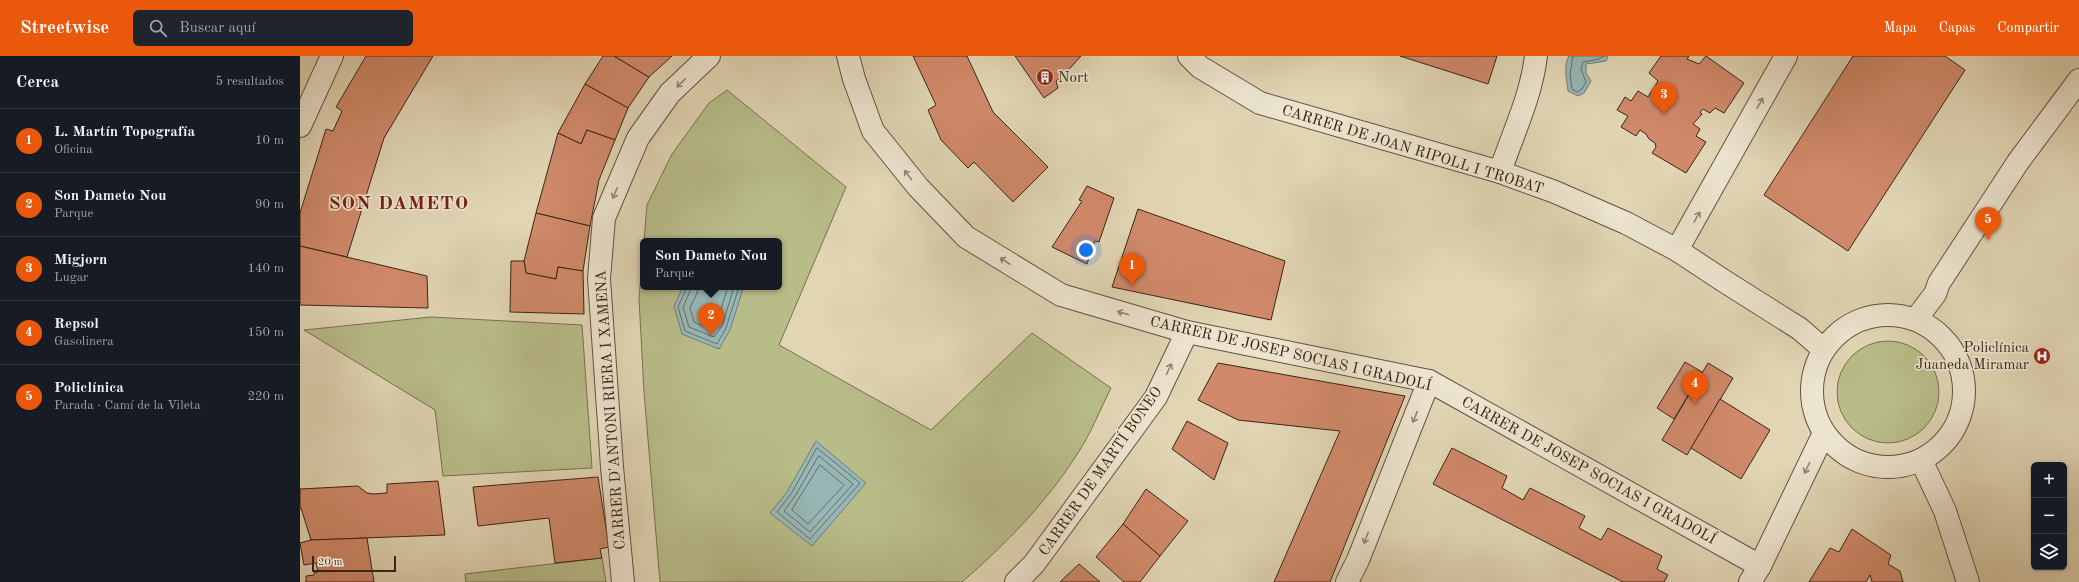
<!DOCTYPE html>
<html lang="es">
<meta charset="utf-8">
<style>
body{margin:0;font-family:"Old Standard TT",serif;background:#20242c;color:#f1f3f6}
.controls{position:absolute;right:12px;bottom:12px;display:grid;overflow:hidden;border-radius:6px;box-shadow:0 1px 3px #0004}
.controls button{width:36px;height:36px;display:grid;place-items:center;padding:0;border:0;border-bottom:1px solid #363941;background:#171b24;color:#f1f3f6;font:20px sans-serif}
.scale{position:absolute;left:12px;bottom:10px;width:84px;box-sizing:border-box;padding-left:4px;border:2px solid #3a2518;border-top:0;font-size:11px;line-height:14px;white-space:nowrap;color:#3a2518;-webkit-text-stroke:3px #ece4ce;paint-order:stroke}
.you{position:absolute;left:786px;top:194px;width:14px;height:14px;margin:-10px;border:3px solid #fff;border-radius:50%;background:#1a73e8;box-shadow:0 0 0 6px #1a73e833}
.badge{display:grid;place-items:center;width:26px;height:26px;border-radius:50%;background:#ea580c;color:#fff;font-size:13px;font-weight:700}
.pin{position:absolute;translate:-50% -33px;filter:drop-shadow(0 1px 2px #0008)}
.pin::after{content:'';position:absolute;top:21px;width:14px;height:12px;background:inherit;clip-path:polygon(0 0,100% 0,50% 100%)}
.popup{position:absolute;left:340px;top:182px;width:142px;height:52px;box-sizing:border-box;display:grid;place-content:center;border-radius:6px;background:#171b24;filter:drop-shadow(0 1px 3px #0005);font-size:13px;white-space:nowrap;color:#9ea1a6}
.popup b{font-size:15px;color:#f1f3f6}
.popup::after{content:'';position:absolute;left:50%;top:100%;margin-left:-8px;border:8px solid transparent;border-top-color:#171b24}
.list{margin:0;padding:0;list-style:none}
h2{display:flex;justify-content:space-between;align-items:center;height:52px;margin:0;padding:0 16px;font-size:17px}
h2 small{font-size:13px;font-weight:400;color:#9ea1a6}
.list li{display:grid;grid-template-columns:26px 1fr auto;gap:12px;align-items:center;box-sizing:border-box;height:64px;padding:0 16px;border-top:1px solid #363941}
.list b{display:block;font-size:15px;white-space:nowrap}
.list p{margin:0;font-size:13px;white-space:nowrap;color:#9ea1a6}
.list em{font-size:13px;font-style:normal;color:#9ea1a6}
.icon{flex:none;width:22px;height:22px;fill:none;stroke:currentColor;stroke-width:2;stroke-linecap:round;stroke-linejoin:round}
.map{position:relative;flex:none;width:1779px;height:526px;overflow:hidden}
header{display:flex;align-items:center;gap:24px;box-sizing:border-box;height:56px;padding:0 20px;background:#ea580c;color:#fff}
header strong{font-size:19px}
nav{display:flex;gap:22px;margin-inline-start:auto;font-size:14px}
.search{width:280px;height:36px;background:#20242c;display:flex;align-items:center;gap:10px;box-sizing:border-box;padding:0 14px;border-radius:6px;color:#9ea1a6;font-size:15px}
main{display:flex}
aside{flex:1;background:#171b24}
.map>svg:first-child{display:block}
</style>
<header>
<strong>Streetwise</strong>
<div class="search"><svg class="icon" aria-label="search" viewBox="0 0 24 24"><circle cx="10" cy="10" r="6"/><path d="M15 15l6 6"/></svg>Buscar aquí</div>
<nav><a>Mapa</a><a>Capas</a><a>Compartir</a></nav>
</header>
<main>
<aside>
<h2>Cerca<small>5 resultados</small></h2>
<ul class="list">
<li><span class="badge">1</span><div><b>L. Martín Topografía</b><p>Oficina</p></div><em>10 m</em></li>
<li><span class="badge">2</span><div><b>Son Dameto Nou</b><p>Parque</p></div><em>90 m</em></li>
<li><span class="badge">3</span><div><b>Migjorn</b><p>Lugar</p></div><em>140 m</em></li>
<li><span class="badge">4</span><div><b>Repsol</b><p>Gasolinera</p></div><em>150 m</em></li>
<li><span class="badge">5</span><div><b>Policlínica</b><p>Parada · Camí de la Vileta</p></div><em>220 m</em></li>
</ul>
</aside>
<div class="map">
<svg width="1779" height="526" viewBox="0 0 1779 526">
<rect width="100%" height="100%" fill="#e1d5b4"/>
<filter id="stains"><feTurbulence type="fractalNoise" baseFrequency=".005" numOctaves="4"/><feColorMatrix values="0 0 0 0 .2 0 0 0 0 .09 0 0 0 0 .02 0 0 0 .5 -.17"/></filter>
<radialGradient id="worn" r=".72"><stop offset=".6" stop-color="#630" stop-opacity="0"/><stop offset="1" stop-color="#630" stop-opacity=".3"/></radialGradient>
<g fill="#b8bc89" stroke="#797050">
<path d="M427 34 546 131 479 289 631 374 732 277 811 332C800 354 791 377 778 397 747 446 706 488 662 526H360L344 336 339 243 343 194V231H479V185H344L347 149 372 98 409 47Z"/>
<path d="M131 261 282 269 292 412 143 420 135 354 4 274Z"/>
<circle cx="1588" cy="336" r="51"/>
<path d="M302 502 306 526H166L165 518Z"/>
</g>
<g fill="#97b7b6" stroke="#727d77">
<path d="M1269 0H1308L1306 5 1286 8V17L1291 25 1284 37 1278 40 1268 35C1267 24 1263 10 1269 0Z"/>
<path d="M383 231H441L443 233 430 274 419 293 382 278 374 250Z"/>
<path d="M516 385 566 427 512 490 470 457 487 436Z"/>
</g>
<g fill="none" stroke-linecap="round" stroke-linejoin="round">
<g stroke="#686e67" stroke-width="1">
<path d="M1273 0 1270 18 1272 33 1277 36 1282 33 1286 26 1281 13 1283 6 1299 3 1304 0"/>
<path d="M387 231 378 251 385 275 417 288 426 272 439 231"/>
<path d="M392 231 383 251 389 271 414 281 422 270 434 231"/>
<path d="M398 231 397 237 390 252 394 266 412 274 416 268 428 231"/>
<path d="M517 392 560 427 510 483 477 456 491 438Z"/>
<path d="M519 400 553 428 510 476 484 455 495 440Z"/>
<path d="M520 409 544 429 508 468 492 454Z"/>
</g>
</g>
<g fill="#d0896a" stroke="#3a2518">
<path d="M66 0H133L84 82 47 201 0 190V157L26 73 33 75 42 55 36 51Z"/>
<path d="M303 0H314L349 21 328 52 285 28Z"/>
<path d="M314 0H372L349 21Z"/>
<path d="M613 0H667L693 56 748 111 713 146 674 106 668 112 641 84 628 54 636 49Z"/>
<path d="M715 0H781L763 20 756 25 758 32 744 42Z"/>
<path d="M1100 0H1197L1188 28Z"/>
<path d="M1361 0H1389L1387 3 1399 8 1406 0 1444 27 1424 57 1415 52 1410 57 1403 53 1400 56 1402 58 1393 68 1400 73 1396 80 1406 86 1386 117 1352 97 1356 91 1355 87 1349 83 1346 78 1340 74 1336 80 1321 71 1328 60 1317 54 1325 41 1331 45 1338 35 1348 41 1358 25 1349 17Z"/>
<path d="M1553 0H1645L1665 14 1548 195 1464 139Z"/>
<path d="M285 28 328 52 315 84 287 74 281 88 258 77Z"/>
<path d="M287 74 315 84 299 124 290 170 236 157 258 77 281 88Z"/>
<path d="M787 130 814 142 799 186 795 185 787 208 752 191 782 145 779 144Z"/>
<path d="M838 153 985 205 971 264 812 231Z"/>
<path d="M236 157 290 170 283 215 258 211 256 223 226 217 224 205Z"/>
<path d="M0 190 127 220 128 252 0 249Z"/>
<path d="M211 205H224L226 217 256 223 258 211 283 215 284 258 210 256Z"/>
<path d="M1385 306 1402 316 1374 363 1357 352Z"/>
<path d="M918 307 1105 340 1030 526H974L1040 375 938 364 898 344Z"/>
<path d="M1408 307 1433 322 1387 399 1362 384Z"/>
<path d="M1420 343 1470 374 1441 423 1391 392Z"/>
<path d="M887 365 928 387 914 424 872 393Z"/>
<path d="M1152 392 1207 420 1202 432 1223 444 1230 432 1285 460 1279 472 1301 484 1308 472 1362 500 1357 513 1368 519 1364 526H1323L1133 428Z"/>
<path d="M298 421 309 491 300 493 302 502 255 507 249 462 178 470 173 431Z"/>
<path d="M138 425 145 479 11 484 1 452 0 453V433L58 430 67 437 73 438 87 437V428Z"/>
<path d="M846 433 888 465 860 500 823 468Z"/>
<path d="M823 468 860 500 840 526H824L796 501Z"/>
<path d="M1552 473 1591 499 1588 508 1600 515 1603 526H1572L1570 519 1566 526H1509L1530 492 1539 496Z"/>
<path d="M67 482 74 526H6V520L14 519V517L18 516 16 507 4 509 0 487 11 484Z"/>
<path d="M779 508 800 526H760Z"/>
</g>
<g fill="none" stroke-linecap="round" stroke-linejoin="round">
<g stroke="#64513f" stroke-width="24">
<g id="minor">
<path d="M548 0 554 23 573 75 618 131 666 181 761 239 887 276 1129 325 1460 510"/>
<path d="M889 0 900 11 960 47 1200 116 1255 136 1326 167 1377 194 1424 225 1500 273 1523 293"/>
<path d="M0 70 32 0"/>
<path d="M1200 116C1213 77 1231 41 1236 0"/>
<path d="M1377 194 1486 0"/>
<circle cx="1588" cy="335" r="76"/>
<path d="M1616 263 1635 238 1639 227 1718 106 1779 24"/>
<path d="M1621 404 1645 455 1668 526"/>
<path d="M323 526 312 411 299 223 304 162 338 82 370 37 409 0"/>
<path d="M716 526 734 508 856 341 887 276"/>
<path d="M1047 526 1058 504 1129 325"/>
<path d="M1450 526 1460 510 1524 377"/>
</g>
</g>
<use href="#minor" stroke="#ece4ce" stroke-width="22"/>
</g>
<defs><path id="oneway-shaft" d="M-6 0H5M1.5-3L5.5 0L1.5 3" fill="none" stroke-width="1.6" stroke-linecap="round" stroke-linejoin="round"/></defs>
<g stroke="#938473">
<use href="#oneway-shaft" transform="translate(381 27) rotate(136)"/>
<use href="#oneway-shaft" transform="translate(1460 47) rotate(-61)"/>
<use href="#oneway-shaft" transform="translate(608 119) rotate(-128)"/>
<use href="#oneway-shaft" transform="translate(315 137) rotate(113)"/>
<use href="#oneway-shaft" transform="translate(1397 161) rotate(-60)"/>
<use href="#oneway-shaft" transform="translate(705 205) rotate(-147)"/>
<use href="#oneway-shaft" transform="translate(823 257) rotate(-164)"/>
<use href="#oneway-shaft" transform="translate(869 313) rotate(-64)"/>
<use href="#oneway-shaft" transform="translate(1115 361) rotate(112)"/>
<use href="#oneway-shaft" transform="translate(1507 412) rotate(116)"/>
<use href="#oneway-shaft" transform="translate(1066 482) rotate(112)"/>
</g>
<defs>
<g id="building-disc" transform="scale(0.9)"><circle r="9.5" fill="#8f2418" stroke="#ece4ce"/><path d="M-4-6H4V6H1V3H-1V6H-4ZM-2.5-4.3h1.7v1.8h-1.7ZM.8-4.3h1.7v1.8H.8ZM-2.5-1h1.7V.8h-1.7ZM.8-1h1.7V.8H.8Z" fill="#fff"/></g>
<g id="hospital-disc" transform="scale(0.9)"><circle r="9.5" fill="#8f2418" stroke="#ece4ce"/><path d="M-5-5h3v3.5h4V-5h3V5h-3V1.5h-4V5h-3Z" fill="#fff"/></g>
</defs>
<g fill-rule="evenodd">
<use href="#building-disc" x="745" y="21"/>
<use href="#hospital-disc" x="1742" y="300"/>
</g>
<g text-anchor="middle" stroke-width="3.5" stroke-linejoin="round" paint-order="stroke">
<g font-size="15" fill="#3a2518" stroke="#ece4ce" text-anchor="start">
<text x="758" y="26">Nort</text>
<text x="1729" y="296" text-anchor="end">Policlínica<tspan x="1729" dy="17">Juaneda Miramar</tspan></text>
</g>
<g font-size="15" fill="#3a2518" stroke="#ece4ce">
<text transform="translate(1113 93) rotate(17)" y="5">CARRER DE JOAN RIPOLL I TROBAT</text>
<text transform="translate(991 297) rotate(13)" y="5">CARRER DE JOSEP SOCIAS I GRADOLÍ</text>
<text transform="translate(310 354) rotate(-94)" y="5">CARRER D'ANTONI RIERA I XAMENA</text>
<text transform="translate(1289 414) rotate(29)" y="5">CARRER DE JOSEP SOCIAS I GRADOLÍ</text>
<text transform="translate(800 415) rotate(-55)" y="5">CARRER DE MARTÍ BONEO</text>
</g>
<g font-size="19" font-weight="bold" letter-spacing="1" fill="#7a1f14" stroke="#ece4ce">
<text x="99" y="153">SON DAMETO</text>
</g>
</g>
<rect width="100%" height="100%" filter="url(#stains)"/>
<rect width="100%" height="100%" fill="url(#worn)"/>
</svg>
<div class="controls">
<button>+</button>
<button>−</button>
<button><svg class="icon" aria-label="layers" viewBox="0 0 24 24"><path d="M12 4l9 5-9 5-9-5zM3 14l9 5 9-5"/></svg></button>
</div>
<div class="scale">20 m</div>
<div class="you"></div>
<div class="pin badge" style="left:832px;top:230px">1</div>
<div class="pin badge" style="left:411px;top:280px">2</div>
<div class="popup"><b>Son Dameto Nou</b>Parque</div>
<div class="pin badge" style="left:1364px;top:59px">3</div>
<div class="pin badge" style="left:1395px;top:348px">4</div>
<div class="pin badge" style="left:1688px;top:184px">5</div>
</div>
</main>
